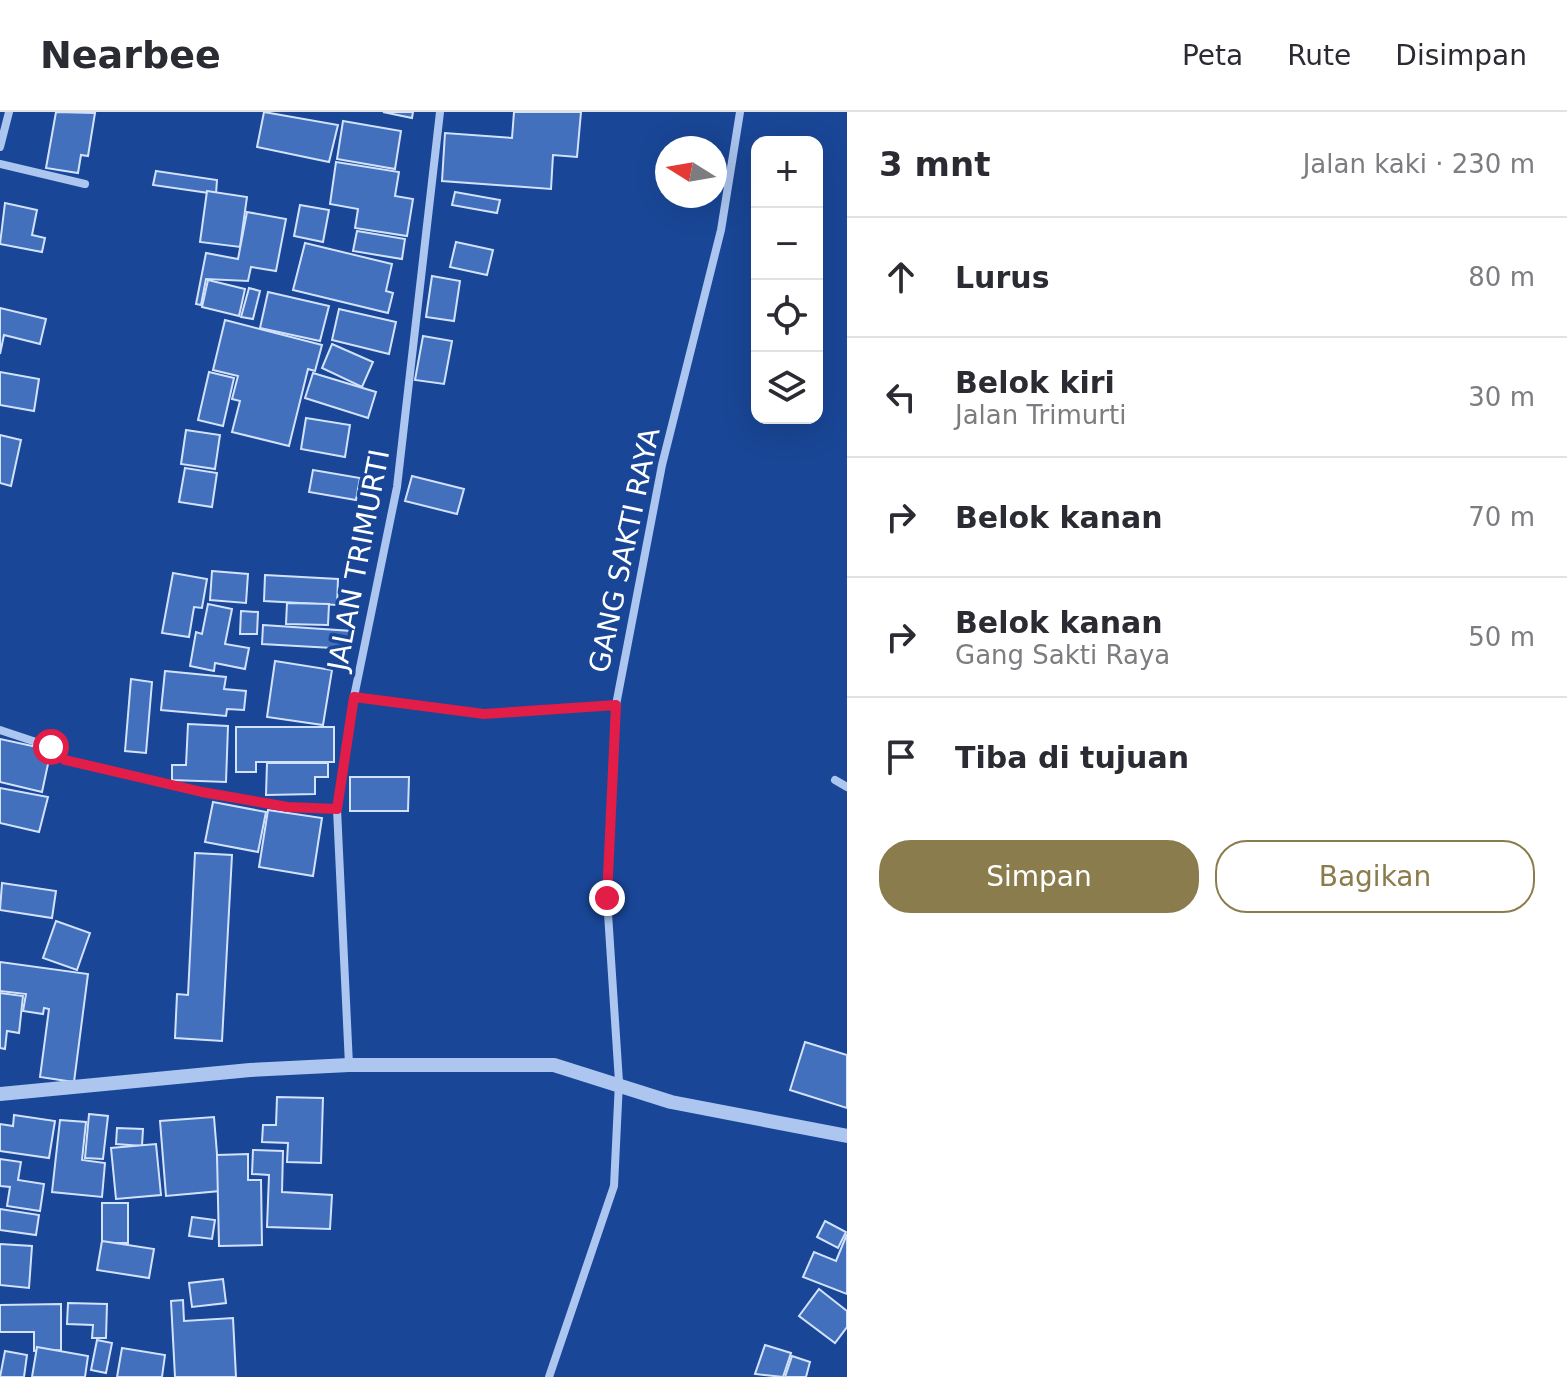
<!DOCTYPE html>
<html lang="id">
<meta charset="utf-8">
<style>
body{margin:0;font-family:"DejaVu Sans",sans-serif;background:#f2f2f3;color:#2b2b33}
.controls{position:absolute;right:24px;top:24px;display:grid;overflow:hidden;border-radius:16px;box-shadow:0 8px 32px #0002}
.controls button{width:72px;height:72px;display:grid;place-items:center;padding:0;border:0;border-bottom:2px solid #e1e1e2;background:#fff;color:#2b2b33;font:40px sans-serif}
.compass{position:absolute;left:655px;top:24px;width:72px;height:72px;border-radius:50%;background:#fff;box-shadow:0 8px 32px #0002;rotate:281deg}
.stop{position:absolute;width:24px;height:24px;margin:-18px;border:6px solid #e11d48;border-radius:50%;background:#fff}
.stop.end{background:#e11d48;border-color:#fff;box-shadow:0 2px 8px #0008}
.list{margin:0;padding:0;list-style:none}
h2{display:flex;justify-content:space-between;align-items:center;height:104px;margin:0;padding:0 32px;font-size:34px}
h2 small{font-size:26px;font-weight:400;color:#7c7c81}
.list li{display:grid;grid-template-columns:52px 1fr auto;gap:24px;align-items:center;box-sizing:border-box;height:120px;padding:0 32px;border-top:2px solid #e1e1e2}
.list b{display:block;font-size:30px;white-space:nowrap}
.list p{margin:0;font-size:26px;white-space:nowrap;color:#7c7c81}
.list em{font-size:26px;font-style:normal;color:#7c7c81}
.actions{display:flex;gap:16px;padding:24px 32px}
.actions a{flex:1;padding:18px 0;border:2px solid #8a7c4c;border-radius:32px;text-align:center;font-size:28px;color:#8a7c4c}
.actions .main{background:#8a7c4c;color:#fff}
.icon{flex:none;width:44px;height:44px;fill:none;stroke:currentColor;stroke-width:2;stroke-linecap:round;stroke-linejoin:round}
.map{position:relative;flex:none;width:847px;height:1265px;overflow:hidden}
header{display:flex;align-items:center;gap:48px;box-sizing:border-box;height:112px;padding:0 40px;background:#fff;border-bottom:2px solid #e1e1e2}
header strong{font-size:38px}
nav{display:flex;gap:44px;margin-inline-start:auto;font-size:28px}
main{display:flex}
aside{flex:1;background:#fff}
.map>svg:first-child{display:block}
</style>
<header>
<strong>Nearbee</strong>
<nav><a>Peta</a><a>Rute</a><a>Disimpan</a></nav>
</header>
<main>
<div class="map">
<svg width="847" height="1265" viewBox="0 0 847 1265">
<rect width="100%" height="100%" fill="#194696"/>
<g fill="#4270bd" stroke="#d3e2fb" stroke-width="2">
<path d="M56 0 95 1 88 44 81 43 78 61 46 56Z"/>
<path d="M264 0 338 13 329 50 257 35Z"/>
<path d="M383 0H413L412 6Z"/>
<path d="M514 0H581L577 45 553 43 551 77 442 69 445 21 512 26Z"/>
<path d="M343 9 401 19 395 57 337 47Z"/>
<path d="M336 50 399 60 395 84 413 87 407 124 355 116 358 97 330 92Z"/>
<path d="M156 59 217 68 216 82 153 73Z"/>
<path d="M207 79 247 85 240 135 200 130Z"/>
<path d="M455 80 500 88 497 101 452 93Z"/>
<path d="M5 91 37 98 32 123 45 126 42 140 0 132Z"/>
<path d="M300 93 329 98 323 130 294 124Z"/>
<path d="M247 100 286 107 276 159 251 155 248 169 206 167 201 193 196 192 206 141 238 147Z"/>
<path d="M357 119 405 127 402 147 353 139Z"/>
<path d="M456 130 493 138 487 163 450 155Z"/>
<path d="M305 131 392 152 386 179 393 181 388 201 293 178Z"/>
<path d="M432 164 460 169 454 209 426 205Z"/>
<path d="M208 168 245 177 239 204 202 195Z"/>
<path d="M249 176 260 179 253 207 241 205Z"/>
<path d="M268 180 329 194 320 229 260 216Z"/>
<path d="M0 196 46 207 40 232 4 223 0 242Z"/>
<path d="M339 197 396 210 389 242 332 228Z"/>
<path d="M225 208 322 233 315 259 308 257 289 334 232 320 240 289 232 287 238 264 213 258Z"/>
<path d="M423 224 452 229 444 272 415 268Z"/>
<path d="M332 232 373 250 362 275 322 256Z"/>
<path d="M0 260 39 267 34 299 0 293Z"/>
<path d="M209 260 234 266 223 314 198 308Z"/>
<path d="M313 261 376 280 368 306 305 286Z"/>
<path d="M306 306 350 313 345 345 301 337Z"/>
<path d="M186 318 220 323 215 357 181 352Z"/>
<path d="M0 323 21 328 11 374 0 371Z"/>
<path d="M185 356 217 361 212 395 179 390Z"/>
<path d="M313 358 360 366 356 388 309 380Z"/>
<path d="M412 364 464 377 457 402 405 389Z"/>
<path d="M212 459 248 462 246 491 210 488Z"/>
<path d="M173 461 207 467 202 496 194 495 189 525 162 521Z"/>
<path d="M265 463 338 467 337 493 264 489Z"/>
<path d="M287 491 329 492 328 513 286 512Z"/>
<path d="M208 492 232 497 225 532 249 536 245 557 215 551 214 559 190 554 196 520 202 522Z"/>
<path d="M241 499 258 500 257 522H240Z"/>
<path d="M263 513 352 519 350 537 262 532Z"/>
<path d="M275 549 332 558 323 613 267 605Z"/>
<path d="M165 559 226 565 224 577 246 579 244 598 227 597 226 604 161 598Z"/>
<path d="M131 567 152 570 146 641 125 639Z"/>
<path d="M188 612 228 614 226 670 172 668V653H186Z"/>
<path d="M236 615H334V650H256V660H236Z"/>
<path d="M0 627 51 638 42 680 0 670Z"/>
<path d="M267 651H328V665H315V682L266 683Z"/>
<path d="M350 665H409L408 699H350Z"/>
<path d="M0 676 48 685 39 720 0 711Z"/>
<path d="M213 690 266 700 258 740 205 730Z"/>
<path d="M268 698 322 706 313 764 259 755Z"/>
<path d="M195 741 232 743 222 929 175 926 177 882 188 883Z"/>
<path d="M2 771 56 779 52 806 0 798Z"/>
<path d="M56 809 90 821 77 858 43 846Z"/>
<path d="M0 850 88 862 74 970 40 965 49 897 44 896 43 902 23 899 26 882 0 879Z"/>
<path d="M0 881 23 884 19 921 7 919 5 937 0 936Z"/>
<path d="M805 930 847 943V996L790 978Z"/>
<path d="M277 985 323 986 321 1051 287 1050 288 1031 262 1030 263 1013H276Z"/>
<path d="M89 1002 108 1004 103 1047 85 1046Z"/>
<path d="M14 1003 55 1009 49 1046 0 1039V1012L13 1014Z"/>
<path d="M214 1005 220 1079 166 1084 160 1009Z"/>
<path d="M60 1008 86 1010 82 1048 105 1051 102 1085 52 1080Z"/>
<path d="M117 1016 143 1017 142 1034 116 1032Z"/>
<path d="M156 1032 161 1083 116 1087 111 1036Z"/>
<path d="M253 1038 283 1039 282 1080 332 1083 330 1117 267 1115 269 1063 252 1062Z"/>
<path d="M248 1042V1068H261L262 1133 219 1134 217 1043Z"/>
<path d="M0 1047 21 1050 18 1068 44 1072 40 1099 7 1094 10 1075 0 1074Z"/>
<rect x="102" y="1091" width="26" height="40"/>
<path d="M0 1097 39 1103 36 1123 0 1118Z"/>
<path d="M192 1105 215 1108 212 1127 189 1124Z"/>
<path d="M825 1109 846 1120 838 1136 817 1125Z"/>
<path d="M847 1122V1182L803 1165 814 1140 836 1149Z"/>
<path d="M102 1129 154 1137 149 1166 97 1158Z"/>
<path d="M0 1132 32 1134 29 1176 0 1173Z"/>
<path d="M223 1167 226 1191 192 1195 189 1171Z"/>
<path d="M819 1177 847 1199V1215L835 1231 799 1204Z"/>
<path d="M183 1188 184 1209 233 1206 236 1265H175L171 1189Z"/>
<path d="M68 1191 107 1192 106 1226H92L93 1213 67 1212Z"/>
<path d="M61 1192V1238L34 1239V1220H0V1193Z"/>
<path d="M97 1228 112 1231 106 1261 91 1258Z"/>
<path d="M765 1233 791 1241 783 1265 755 1262Z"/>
<path d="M37 1235 88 1244 85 1265H32Z"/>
<path d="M122 1236 165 1243 162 1265H117Z"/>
<path d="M5 1239 27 1243 24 1265H0Z"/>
<path d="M792 1244 810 1250 806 1265H785Z"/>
</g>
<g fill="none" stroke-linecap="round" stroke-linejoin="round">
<g stroke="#acc6f0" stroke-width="8">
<path d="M0 35 9 0"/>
<path d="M0 52 85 72"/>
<path d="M354 585 484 602 616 593"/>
<path d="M0 618 51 635 65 648 202 680 288 695 337 697"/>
<path d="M835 668 847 675"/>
<path d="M349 953 337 697 354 585 397 375 440 0"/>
<path d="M549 1265 614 1074 619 970 607 786 616 593 662 353 721 118 740 0"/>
</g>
<path stroke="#acc6f0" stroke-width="14" d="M0 982 250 958 349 953H554L671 990 847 1024"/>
</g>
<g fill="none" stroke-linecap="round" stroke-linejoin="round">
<path stroke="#e11d48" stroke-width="10" d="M51 635 65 648 202 680 288 695 337 697 354 585 484 602 616 593 607 786"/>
</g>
<g text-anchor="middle" stroke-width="7" stroke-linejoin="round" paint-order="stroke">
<g font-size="28" fill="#fff" stroke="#194696">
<text transform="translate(624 438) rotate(-78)" y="10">GANG SAKTI RAYA</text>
<text transform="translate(358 448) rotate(-79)" y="10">JALAN TRIMURTI</text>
</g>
</g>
</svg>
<div class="controls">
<button>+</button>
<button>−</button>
<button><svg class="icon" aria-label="locate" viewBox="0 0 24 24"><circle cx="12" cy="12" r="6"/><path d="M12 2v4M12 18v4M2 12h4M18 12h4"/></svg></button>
<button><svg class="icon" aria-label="layers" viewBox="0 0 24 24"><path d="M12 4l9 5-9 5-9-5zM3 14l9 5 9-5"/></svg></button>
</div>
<svg class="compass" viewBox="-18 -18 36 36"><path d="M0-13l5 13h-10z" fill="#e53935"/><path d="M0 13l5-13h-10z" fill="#7c7c81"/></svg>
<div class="stop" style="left:51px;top:635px"></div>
<div class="stop end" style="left:607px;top:786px"></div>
</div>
<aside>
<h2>3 mnt<small>Jalan kaki · 230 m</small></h2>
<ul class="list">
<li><svg class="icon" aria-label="ahead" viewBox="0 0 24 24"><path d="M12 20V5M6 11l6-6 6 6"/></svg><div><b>Lurus</b></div><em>80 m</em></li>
<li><svg class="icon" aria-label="left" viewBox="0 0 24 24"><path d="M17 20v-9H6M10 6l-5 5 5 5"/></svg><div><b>Belok kiri</b><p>Jalan Trimurti</p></div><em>30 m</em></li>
<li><svg class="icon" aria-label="right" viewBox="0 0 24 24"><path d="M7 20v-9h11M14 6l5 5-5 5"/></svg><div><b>Belok kanan</b></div><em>70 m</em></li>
<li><svg class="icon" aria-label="right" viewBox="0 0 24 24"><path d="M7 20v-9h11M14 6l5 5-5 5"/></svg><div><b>Belok kanan</b><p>Gang Sakti Raya</p></div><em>50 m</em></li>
<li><svg class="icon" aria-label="arrive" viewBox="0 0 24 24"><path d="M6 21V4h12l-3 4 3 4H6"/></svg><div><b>Tiba di tujuan</b></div></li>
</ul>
<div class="actions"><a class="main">Simpan</a><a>Bagikan</a></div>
</aside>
</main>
